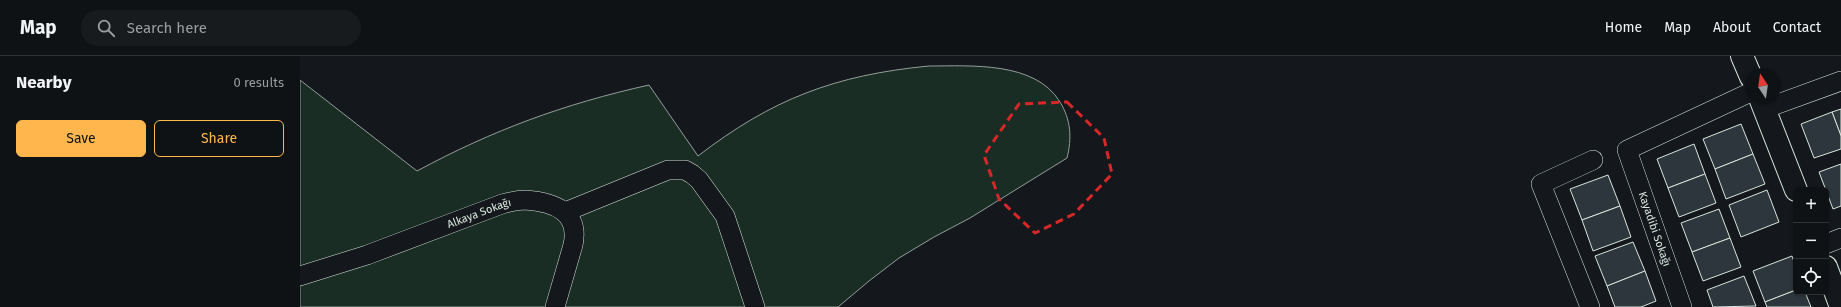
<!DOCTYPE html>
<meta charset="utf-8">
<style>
body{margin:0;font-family:"Fira Sans",sans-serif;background:#181b1e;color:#f1f3f6}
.controls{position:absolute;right:12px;bottom:12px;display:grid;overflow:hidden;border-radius:6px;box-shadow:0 1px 3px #0004}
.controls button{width:36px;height:36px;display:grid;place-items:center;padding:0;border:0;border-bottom:1px solid #2f3234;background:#0f1215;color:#f1f3f6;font:20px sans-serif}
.compass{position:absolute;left:1445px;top:12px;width:36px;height:36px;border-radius:50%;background:#0f1215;box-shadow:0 1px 3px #0004;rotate:347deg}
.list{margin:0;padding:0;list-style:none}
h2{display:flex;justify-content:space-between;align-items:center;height:52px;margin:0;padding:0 16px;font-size:17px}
h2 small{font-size:13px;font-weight:400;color:#9b9ea0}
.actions{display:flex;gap:8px;padding:12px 16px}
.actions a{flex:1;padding:9px 0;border:1px solid #ffb74d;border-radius:6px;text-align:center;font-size:14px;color:#ffb74d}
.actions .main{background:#ffb74d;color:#111}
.icon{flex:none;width:22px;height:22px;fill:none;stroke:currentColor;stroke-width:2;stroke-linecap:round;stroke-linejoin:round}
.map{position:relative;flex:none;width:1541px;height:251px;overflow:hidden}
header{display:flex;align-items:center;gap:24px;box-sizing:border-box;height:56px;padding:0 20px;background:#0f1215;border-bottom:1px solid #2f3234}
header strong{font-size:19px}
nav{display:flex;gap:22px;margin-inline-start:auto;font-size:14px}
.search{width:280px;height:36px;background:#181b1e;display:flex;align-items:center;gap:10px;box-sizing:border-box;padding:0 14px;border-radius:22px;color:#9b9ea0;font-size:15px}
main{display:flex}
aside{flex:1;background:#0f1215}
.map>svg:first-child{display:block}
</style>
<header>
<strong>Map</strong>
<div class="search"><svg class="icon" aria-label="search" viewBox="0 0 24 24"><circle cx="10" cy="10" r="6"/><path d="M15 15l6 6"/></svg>Search here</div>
<nav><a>Home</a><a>Map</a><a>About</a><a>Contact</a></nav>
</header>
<main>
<aside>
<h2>Nearby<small>0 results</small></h2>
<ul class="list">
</ul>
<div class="actions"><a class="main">Save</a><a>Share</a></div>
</aside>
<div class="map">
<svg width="1541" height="251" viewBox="0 0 1541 251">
<rect width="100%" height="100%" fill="#14181c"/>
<path fill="#1a2d24" stroke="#939e99" d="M629 10C671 10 735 5 760 46 771 64 772 82 767 102L670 162 634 181 599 202 569 225 538 251H0V24L117 115C193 74 264 48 349 29L398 100C472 43 535 19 629 10Z"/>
<g fill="#2c363c" stroke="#d8e6dc">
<path d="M1541 53V80L1532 56Z"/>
<path d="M1532 56 1541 80V93L1514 102 1501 68Z"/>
<path d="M1441 68 1453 98 1415 113 1403 83Z"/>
<path d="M1394 88 1405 118 1368 132 1357 103Z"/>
<path d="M1453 98 1465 128 1426 143 1415 113Z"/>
<path d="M1541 108V150L1533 153 1519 116Z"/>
<path d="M1405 118 1416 147 1379 161 1368 132Z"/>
<path d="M1308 119 1320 150 1282 164 1270 133Z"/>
<path d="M1467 134 1479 166 1441 181 1429 149Z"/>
<path d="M1320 150 1331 181 1293 195 1282 164Z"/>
<path d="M1419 153 1430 182 1392 196 1381 167Z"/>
<path d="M1430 182 1441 211 1403 225 1392 196Z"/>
<path d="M1333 186 1345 215 1307 230 1295 200Z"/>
<path d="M1492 200 1496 212V234L1465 246 1453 215Z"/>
<path d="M1345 215 1356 245 1341 251H1315L1307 230Z"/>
<path d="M1444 220 1456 250 1413 251 1407 234Z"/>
<path d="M1496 234V236H1505L1511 251H1467L1465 246Z"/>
</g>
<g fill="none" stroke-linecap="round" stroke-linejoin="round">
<g stroke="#d8e6dc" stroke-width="20">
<g id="minor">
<path d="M1464 53 1541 25"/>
<path d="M265 156 368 114H385L392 118 399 124 425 160 455 251"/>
<path d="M1526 188 1541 182"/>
<path id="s1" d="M0 220 67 199 202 148C209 146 218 144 226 144 254 146 280 156 273 189L255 251"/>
<path d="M1290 251 1241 128 1293 104"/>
<path d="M1382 251 1327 94 1451 36"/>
</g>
</g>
<g stroke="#d8e6dc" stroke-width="24">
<g id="tertiary">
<path d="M1442 0 1451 21"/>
<path d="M1460 42 1496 134"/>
<path d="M1526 211 1541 251"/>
</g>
</g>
<use href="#minor" stroke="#14181c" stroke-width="19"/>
<use href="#tertiary" stroke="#14181c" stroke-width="22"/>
</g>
<path fill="none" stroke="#d62828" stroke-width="3" stroke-dasharray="8 5" stroke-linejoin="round" d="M767 46 804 82 812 118 774 158 735 177 699 143 684 99 719 48Z"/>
<g text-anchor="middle" stroke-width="3" stroke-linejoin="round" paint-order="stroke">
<g font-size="11" fill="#d8e6dc" stroke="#14181c">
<text dy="4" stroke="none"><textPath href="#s1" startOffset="190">Alkaya Sokağı</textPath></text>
<text transform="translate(1355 173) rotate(71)" y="4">Kayadibi Sokağı</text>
</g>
</g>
</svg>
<div class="controls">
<button>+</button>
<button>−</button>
<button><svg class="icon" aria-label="locate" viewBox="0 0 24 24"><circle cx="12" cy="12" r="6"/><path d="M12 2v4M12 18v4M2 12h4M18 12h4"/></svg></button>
</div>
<svg class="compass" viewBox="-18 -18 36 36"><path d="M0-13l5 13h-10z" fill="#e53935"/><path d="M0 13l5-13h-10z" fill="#9b9ea0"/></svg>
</div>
</main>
